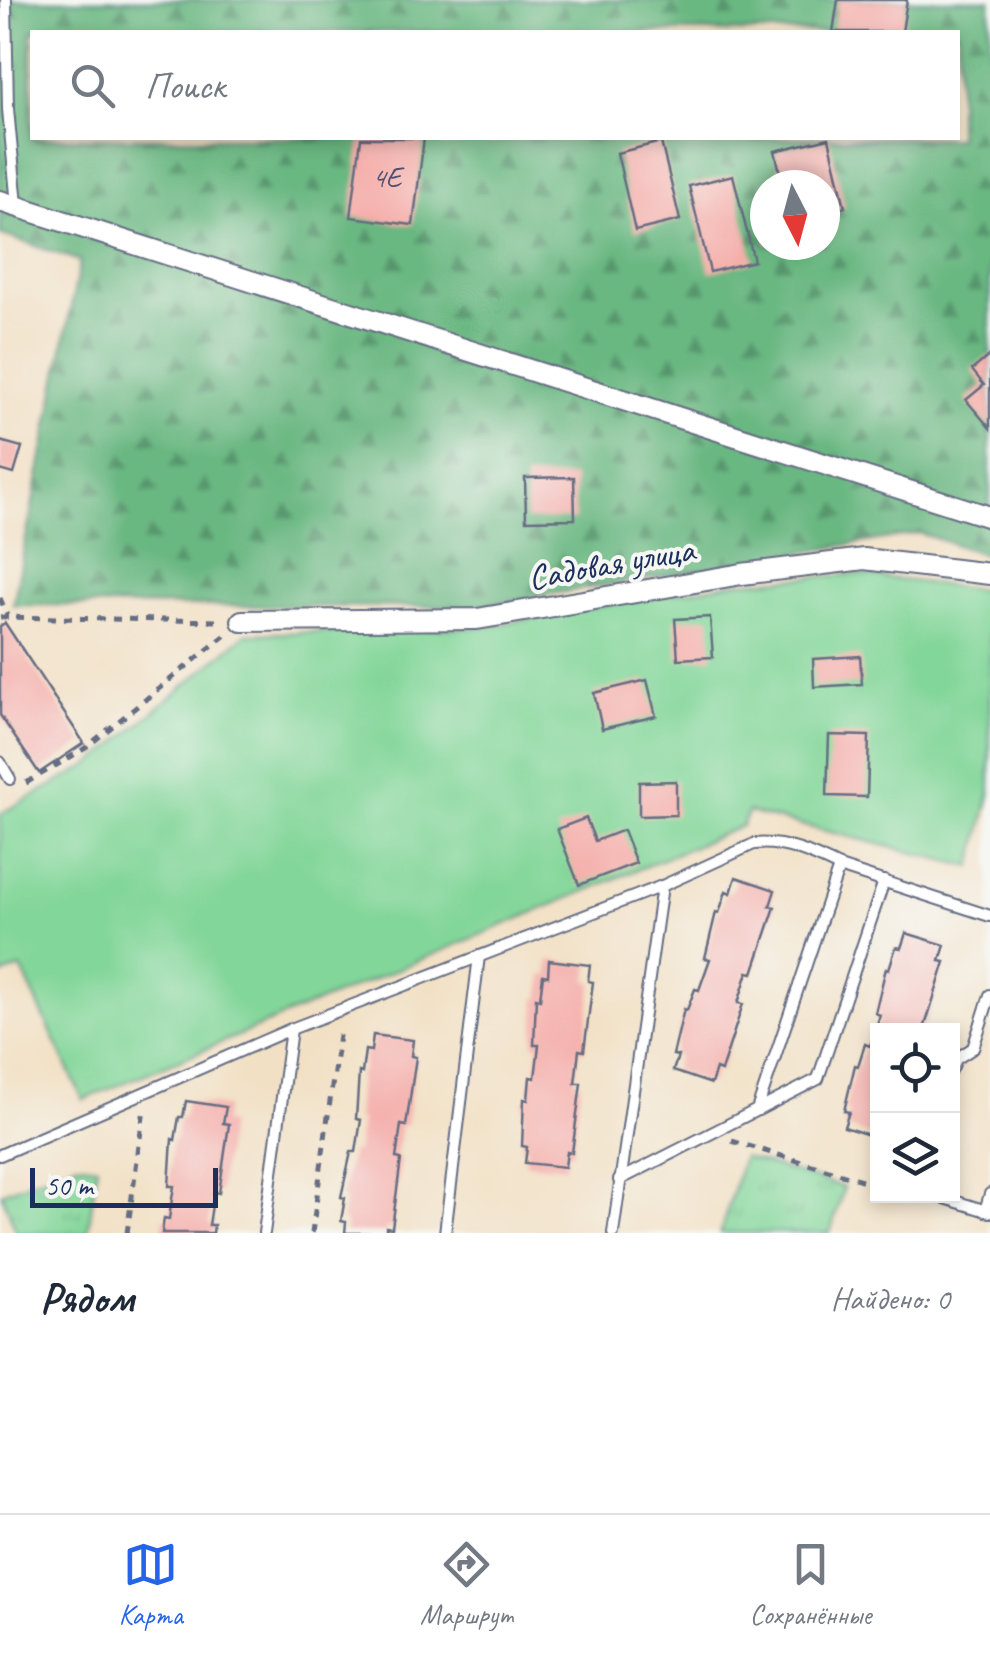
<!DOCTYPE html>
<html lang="ru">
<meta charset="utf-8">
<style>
body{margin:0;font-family:Caveat,sans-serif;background:#f2f2f3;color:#1f2937}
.controls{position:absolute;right:30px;bottom:30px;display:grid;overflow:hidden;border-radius:0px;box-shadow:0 5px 15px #0003}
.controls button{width:90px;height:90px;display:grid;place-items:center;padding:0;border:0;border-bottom:2px solid #e0e1e3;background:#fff;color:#1f2937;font:50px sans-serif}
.compass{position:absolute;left:750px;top:170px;width:90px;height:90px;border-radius:50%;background:#fff;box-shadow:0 5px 15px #0003;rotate:174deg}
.scale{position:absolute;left:30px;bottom:25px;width:188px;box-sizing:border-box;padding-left:10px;border:5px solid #1b2f5e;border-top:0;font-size:28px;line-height:35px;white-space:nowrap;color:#1b2f5e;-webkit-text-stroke:8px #f6f6f2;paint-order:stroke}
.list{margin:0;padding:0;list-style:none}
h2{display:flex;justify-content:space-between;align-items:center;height:130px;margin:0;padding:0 40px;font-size:42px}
h2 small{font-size:32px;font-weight:400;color:#747a83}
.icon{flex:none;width:55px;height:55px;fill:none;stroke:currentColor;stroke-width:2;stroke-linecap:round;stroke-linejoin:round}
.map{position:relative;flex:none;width:990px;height:1233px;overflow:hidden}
.search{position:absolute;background:#fff;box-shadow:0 5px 15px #0003;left:30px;right:30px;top:30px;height:110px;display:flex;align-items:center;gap:25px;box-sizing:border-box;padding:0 35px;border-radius:0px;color:#747a83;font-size:38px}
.sheet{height:280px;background:#fff}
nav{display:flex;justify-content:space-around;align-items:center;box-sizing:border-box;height:140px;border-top:2px solid #e0e1e3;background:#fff;font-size:28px;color:#747a83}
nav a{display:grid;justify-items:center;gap:5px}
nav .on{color:#2563eb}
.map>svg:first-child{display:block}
</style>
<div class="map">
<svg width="990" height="1233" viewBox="0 0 990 1233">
<defs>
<pattern id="grass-tufts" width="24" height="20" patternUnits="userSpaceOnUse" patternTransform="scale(2.5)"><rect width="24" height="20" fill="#82d699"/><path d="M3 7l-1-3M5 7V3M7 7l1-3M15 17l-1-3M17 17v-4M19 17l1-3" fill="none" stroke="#70b886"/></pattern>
<pattern id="forest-firs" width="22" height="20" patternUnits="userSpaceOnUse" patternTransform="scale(2.5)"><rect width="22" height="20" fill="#69b781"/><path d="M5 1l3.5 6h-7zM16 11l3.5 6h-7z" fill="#56956d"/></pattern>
</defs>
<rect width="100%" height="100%" fill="#f6f6f2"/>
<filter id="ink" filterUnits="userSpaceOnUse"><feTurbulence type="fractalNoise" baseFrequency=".01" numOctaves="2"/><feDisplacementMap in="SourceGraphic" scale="20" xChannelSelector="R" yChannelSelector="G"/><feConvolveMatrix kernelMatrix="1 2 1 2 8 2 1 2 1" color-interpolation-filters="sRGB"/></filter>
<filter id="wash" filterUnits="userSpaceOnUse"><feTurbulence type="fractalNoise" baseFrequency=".0048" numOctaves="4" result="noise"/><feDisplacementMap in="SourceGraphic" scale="40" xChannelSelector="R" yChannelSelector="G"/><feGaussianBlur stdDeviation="2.25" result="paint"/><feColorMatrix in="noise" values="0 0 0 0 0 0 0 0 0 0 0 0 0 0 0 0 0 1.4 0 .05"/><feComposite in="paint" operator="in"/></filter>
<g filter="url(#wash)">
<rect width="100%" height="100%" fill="#f2e0c4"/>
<g fill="url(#grass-tufts)" stroke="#4e827c" stroke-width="2.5">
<path d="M743 1157 844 1187 830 1233H720Z"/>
<path d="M77 1163 97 1166 88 1233H17L1 1193Z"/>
</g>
<path fill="url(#forest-firs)" stroke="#427370" stroke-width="2.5" fill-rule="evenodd" d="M0 0H990V556L919 533 475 607 13 605 80 261 0 234ZM32 32H958V138H32ZM765 185H825V245H765Z"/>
<path fill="#82d699" stroke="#4e827c" stroke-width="2.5" d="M857 574 990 591V794L972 867 748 812 742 826 83 1100 21 968 0 976V814L93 763 246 634 483 627 738 582Z"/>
<g id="blocks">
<g fill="#f5afab">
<path d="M838 0H907L902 32H833Z"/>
<path d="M361 138H424L413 225 351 217Z"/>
<path d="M829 138 845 207 825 212V185H783L775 151Z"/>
<path d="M661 142 680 220 635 231 617 153Z"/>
<path d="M733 175 754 261 710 272 689 186Z"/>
<path d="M990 355V428L966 400 984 385 972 370Z"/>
<path d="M0 441 22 447 14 474 0 470Z"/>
<path d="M574 477 575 519 526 520 525 478Z"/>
<path d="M710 617 713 657 678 659 675 619Z"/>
<path d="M5 623 84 743 39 773 0 715V626Z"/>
<path d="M860 656 862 684 814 687 813 659Z"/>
<path d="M647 680 656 716 602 729 594 693Z"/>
<path d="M829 735 869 736 867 797 827 796Z"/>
<path d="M676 781V815L639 816V782Z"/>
<path d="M586 818 595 841 623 830 636 863 579 885 557 829Z"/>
<path d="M736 877 775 890 770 906 775 907 753 973 748 972 738 1003 743 1004 721 1071 716 1069 711 1084 673 1071 678 1056 673 1055 684 1009 687 1010 695 989 699 990 710 959 705 958 716 912 719 913 726 891 731 893Z"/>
<path d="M906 933 945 945 940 961 945 962 924 1029 878 1030V1138L844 1127 849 1112 844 1111 855 1065 858 1066 865 1044 870 1046 880 1015 875 1013 886 968 889 969 896 947 901 948Z"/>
<path d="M549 960 590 965 588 981 593 982 584 1051 579 1050 575 1083H581L572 1153 567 1152 565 1167 525 1163 527 1147 522 1146 524 1099 528 1100 530 1077 535 1078 539 1045H534L536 998 540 999 543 975 548 976Z"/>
<path d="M373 1035 413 1040 411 1056 416 1057 406 1126 401 1125 396 1158 401 1159 392 1228 386 1227V1233H345L346 1222 341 1221 345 1198 341 1197 351 1152H356L361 1120 356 1119 359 1072 362 1073 365 1050 371 1051Z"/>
<path d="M186 1101 226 1107 223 1123 229 1124 219 1193 214 1192 209 1225H214L213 1233H162L164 1218 169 1219 174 1186H169L172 1139 175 1140 179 1117H183Z"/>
</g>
</g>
</g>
<g filter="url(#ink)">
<use href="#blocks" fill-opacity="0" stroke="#666d82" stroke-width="2.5"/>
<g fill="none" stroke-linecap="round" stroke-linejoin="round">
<g stroke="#666d82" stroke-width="14">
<g id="lane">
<path d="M6 0 8 109 17 205"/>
<path d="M0 762 10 779"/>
<path d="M952 1069 956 1059 973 1048 990 995"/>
<path d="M758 1110 818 1079 884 881"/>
<path d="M0 1155 291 1029 662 886 754 844C785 841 812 854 839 867"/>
<path d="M619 1180 757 1110 839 867 990 916"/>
<path d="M938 1196 990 1212"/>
<path d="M985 1211 990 1194"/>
<path d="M264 1233 291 1029"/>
<path d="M445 1233 479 956"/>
<path d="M613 1233 662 886"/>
</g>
</g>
<g stroke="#666d82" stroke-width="24">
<g id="street">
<path d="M0 201 990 517"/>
<path d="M242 621 477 619 742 574 864 559 990 574"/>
</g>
</g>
<g stroke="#666d82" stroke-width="5" stroke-dasharray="8 8" stroke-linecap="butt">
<path d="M0 598 7 615"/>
<path d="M0 617 222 621"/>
<path d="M26 783 84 749 228 633"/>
<path d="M732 1141 878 1185"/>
<path d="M127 1233 144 1109"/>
<path d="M312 1233 340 1028"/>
</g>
<use href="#lane" stroke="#fff" stroke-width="10"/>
<use href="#street" stroke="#fff" stroke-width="20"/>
</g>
</g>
<g text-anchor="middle" stroke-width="8" stroke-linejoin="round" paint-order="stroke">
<g font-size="30" fill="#524f71">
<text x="387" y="187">4Е</text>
</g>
<g font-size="35" fill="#1b2f5e" stroke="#f6f6f2">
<text transform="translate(611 563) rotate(-10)" y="12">Садовая улица</text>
</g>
</g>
</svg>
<div class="controls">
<button><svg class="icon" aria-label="locate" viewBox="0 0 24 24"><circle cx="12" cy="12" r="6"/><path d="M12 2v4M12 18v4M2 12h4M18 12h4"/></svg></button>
<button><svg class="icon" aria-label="layers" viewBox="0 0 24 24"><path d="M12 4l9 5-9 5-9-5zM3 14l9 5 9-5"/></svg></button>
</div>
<svg class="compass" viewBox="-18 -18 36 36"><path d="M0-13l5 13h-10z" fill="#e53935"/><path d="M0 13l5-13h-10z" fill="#747a83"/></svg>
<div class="scale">50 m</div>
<div class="search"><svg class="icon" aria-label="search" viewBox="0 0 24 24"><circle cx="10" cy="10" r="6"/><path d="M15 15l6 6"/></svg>Поиск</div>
</div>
<section class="sheet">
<h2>Рядом<small>Найдено: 0</small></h2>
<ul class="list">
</ul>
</section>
<nav>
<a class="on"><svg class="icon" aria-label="map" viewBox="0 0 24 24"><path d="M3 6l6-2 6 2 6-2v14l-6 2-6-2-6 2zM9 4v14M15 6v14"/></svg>Карта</a>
<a><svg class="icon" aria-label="directions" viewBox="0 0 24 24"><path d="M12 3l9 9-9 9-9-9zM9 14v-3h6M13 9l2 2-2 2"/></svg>Маршрут</a>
<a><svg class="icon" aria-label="saved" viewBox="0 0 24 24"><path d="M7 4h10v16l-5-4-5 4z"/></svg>Сохранённые</a>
</nav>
